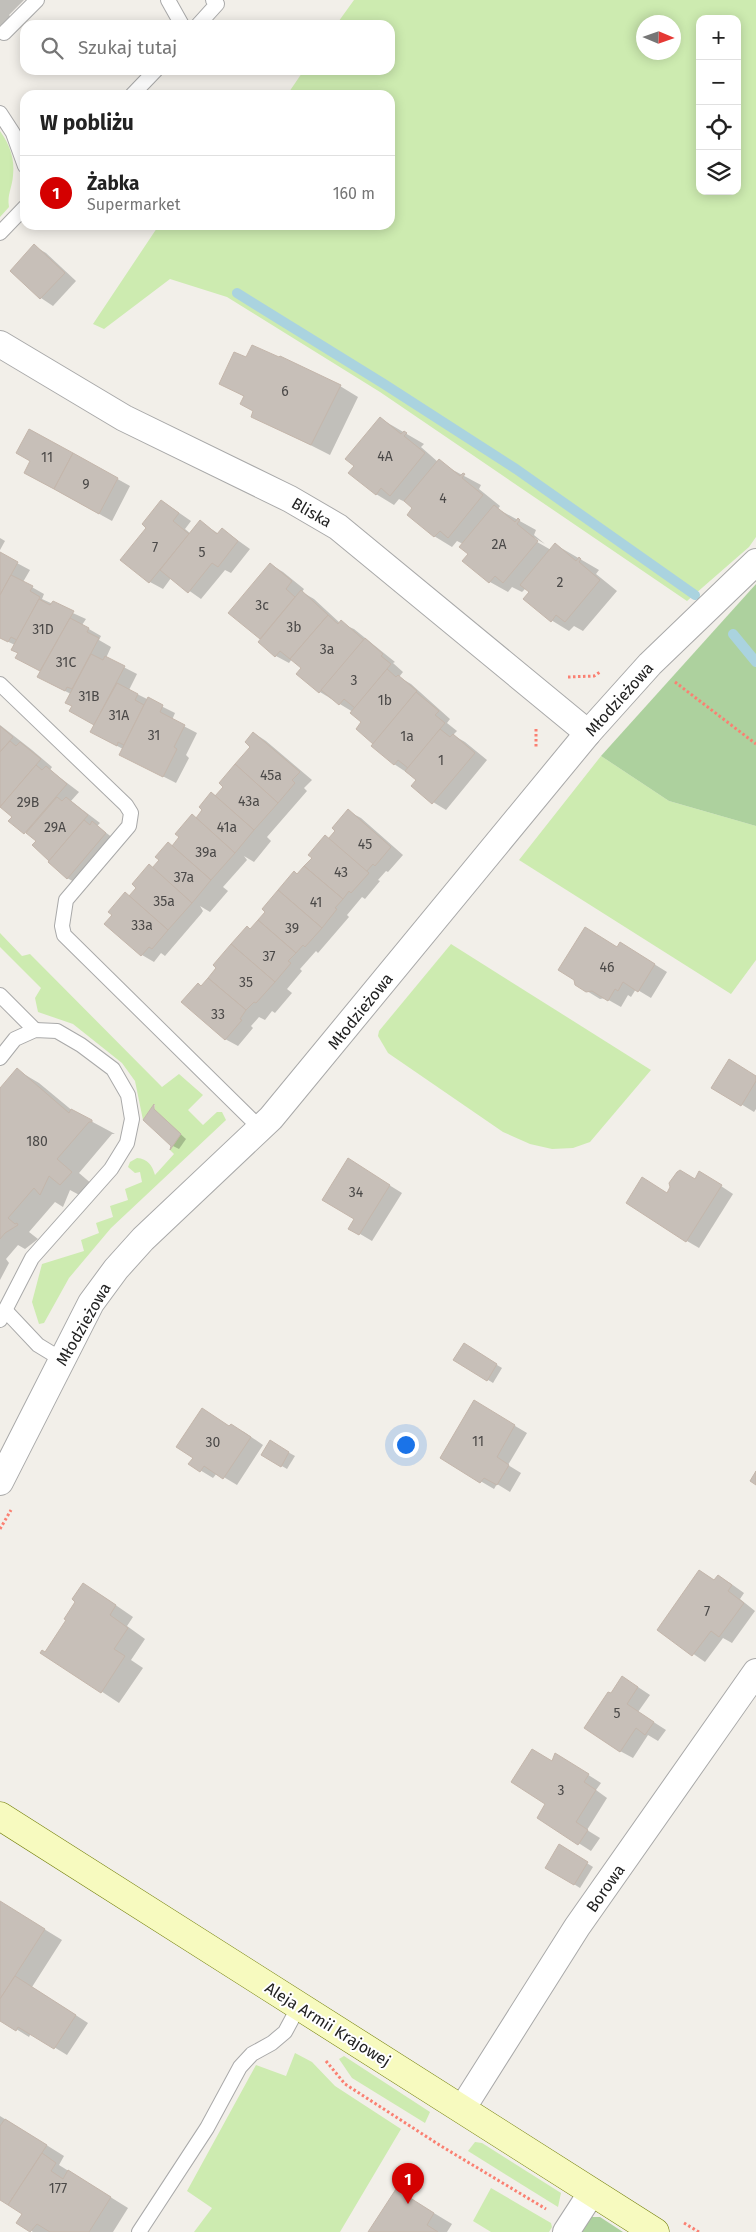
<!DOCTYPE html>
<html lang="pl">
<meta charset="utf-8">
<style>
body{margin:0;font-family:"Fira Sans",sans-serif;background:#f2f2f2;color:#222}
.controls{position:absolute;right:15px;top:15px;display:grid;overflow:hidden;border-radius:10px;box-shadow:0 2px 12px #0003}
.controls button{width:45px;height:45px;display:grid;place-items:center;padding:0;border:0;border-bottom:1px solid #e0e0e0;background:#fff;color:#222;font:25px sans-serif}
.compass{position:absolute;left:636px;top:15px;width:45px;height:45px;border-radius:50%;background:#fff;box-shadow:0 2px 12px #0003;rotate:92deg}
.you{position:absolute;left:405px;top:1444px;width:18px;height:18px;margin:-12px;border:4px solid #fff;border-radius:50%;background:#1a73e8;box-shadow:0 0 0 8px #1a73e833}
.badge{display:grid;place-items:center;width:32px;height:32px;border-radius:50%;background:#d40000;color:#fff;font-size:16px;font-weight:700}
.pin{position:absolute;translate:-50% -41px;filter:drop-shadow(0 1px 2px #0008)}
.pin::after{content:'';position:absolute;top:26px;width:18px;height:15px;background:inherit;clip-path:polygon(0 0,100% 0,50% 100%)}
.list{margin:0;padding:0;list-style:none}
h2{display:flex;justify-content:space-between;align-items:center;height:65px;margin:0;padding:0 20px;font-size:21px}
h2 small{font-size:16px;font-weight:400;color:#767676}
.list li{display:grid;grid-template-columns:32px 1fr auto;gap:15px;align-items:center;box-sizing:border-box;height:75px;padding:0 20px;border-top:1px solid #e0e0e0}
.list b{display:block;font-size:19px;white-space:nowrap}
.list p{margin:0;font-size:16px;white-space:nowrap;color:#767676}
.list em{font-size:16px;font-style:normal;color:#767676}
.icon{flex:none;width:28px;height:28px;fill:none;stroke:currentColor;stroke-width:2;stroke-linecap:round;stroke-linejoin:round}
.map{position:relative;flex:none;width:756px;height:2232px;overflow:hidden}
.search{position:absolute;background:#fff;box-shadow:0 2px 12px #0003;left:20px;top:20px;width:375px;height:55px;display:flex;align-items:center;gap:12px;box-sizing:border-box;padding:0 18px;border-radius:15px;color:#767676;font-size:19px}
.panel{position:absolute;background:#fff;box-shadow:0 2px 12px #0003;left:20px;top:90px;width:375px;height:140px;border-radius:15px}
.map>svg:first-child{display:block}
</style>
<div class="map">
<svg width="756" height="2232" viewBox="0 0 756 2232">
<rect width="100%" height="100%" fill="#f2efe9"/>
<g fill="#cdebb0" fill-rule="evenodd">
<path d="M354 0H756V537L749 547 687 601 380 392 227 297 170 279 104 329 93 324 159 225H390V95H287L304 70H390V25H336ZM700 19H737V191H700ZM644 22H674V52H644Z"/>
<path d="M0 131C10 145 15 159 13 176 12 188 7 194 9 207L0 217Z"/>
<path d="M601 756 669 801 756 826V960L731 994 519 860Z"/>
<path d="M0 933 22 956 30 954 162 1087 179 1074 203 1095 188 1110 203 1125 217 1112H222L226 1120 111 1228 69 1278 44 1323 39 1324 32 1302 42 1264 84 1251 81 1240 99 1233 96 1223 113 1217 110 1206 128 1200 125 1189 142 1182 140 1172 135 1173 128 1167 130 1162 137 1158C148 1159 152 1165 155 1175L174 1154 170 1150 174 1143 154 1109 155 1105H154L143 1120 135 1081 122 1063 73 1024 38 1012 35 998 41 988 0 947Z"/>
<path d="M451 944 651 1070 590 1142 573 1148 552 1149 530 1144 503 1132 388 1053 378 1036 379 1031Z"/>
<path d="M295 2053 312 2062 335 2086 401 2129 340 2232H194L212 2208 187 2191 256 2065 286 2076Z"/>
<path d="M344 2056 430 2112 425 2123 352 2078 339 2059Z"/>
<path d="M475 2142 482 2143 561 2193 558 2207 468 2151Z"/>
<path d="M491 2188 551 2223 552 2227 549 2232H491L473 2221Z"/>
</g>
<g fill="#add19e">
<path d="M756 584V826L669 801 601 756Z"/>
<path d="M592 2217H600L623 2232H575Z"/>
</g>
<g fill="#0003">
<path d="M0 0H24L9 15 16 23 0 29Z"/>
<path d="M34 246 46 253 76 281 53 306 41 298Z"/>
<path d="M247 359 340 386 358 397 330 455 253 416 254 411 245 397 221 383Z"/>
<path d="M381 419 424 444 421 447 438 462 481 485 479 489 500 506 498 509 536 530 534 535 545 544 533 537 532 539 551 550 556 545 599 570 596 574 617 591 583 631 574 626 569 631 551 620 526 588 522 592 512 587 508 592 490 582 464 561 469 553 463 544 457 541 452 547 434 536 409 504 399 499 394 505 376 494 356 466Z"/>
<path d="M30 430 130 486 112 521 25 473 32 461Z"/>
<path d="M162 501 191 521 185 529 191 534 200 522 219 534 222 529 250 549 231 573 225 570 201 599 171 578 163 589 150 582 122 559 148 528Z"/>
<path d="M0 538 5 541 0 550Z"/>
<path d="M0 554 30 570 23 582 44 594 42 599 86 619 82 625 101 636 99 640 111 647 106 658 137 674 129 690 175 713 172 720 197 733 186 755 189 758 176 783 133 761 123 749 104 739 95 724 73 706 71 694 51 684 42 671 29 664 15 645 0 638Z"/>
<path d="M270 564 283 572 304 589 302 592 314 599 340 623 354 629 395 662 393 663 403 672 399 677 411 684 450 719 447 723 457 731 453 735 465 742 487 760 446 810 433 802 418 780 394 764 375 744 363 722 353 712 320 692 303 668 292 659 289 663 276 656 262 639 230 613Z"/>
<path d="M0 725 32 750 52 767 50 770 79 792 71 801 100 823 97 826 117 841 80 885 67 878 37 840 10 820 13 817 0 806Z"/>
<path d="M254 733 266 741 312 780 304 788 307 791 267 837 271 841 254 862 244 856 247 860 223 887 228 891 210 912 200 906 203 911 201 914 165 956 161 953 154 962 142 955 114 915 197 818 212 793 216 796 225 787 252 747Z"/>
<path d="M348 811 361 818 403 855 388 872 386 871 378 880 380 881 365 899 362 897 347 915 349 917 318 953 316 951 300 969 302 971 287 989 292 993 275 1013 272 1011 265 1020 259 1017 251 1026 253 1028 238 1046 225 1039 202 987 247 927 251 930 329 839Z"/>
<path d="M618 949 633 951 667 972 651 998 636 989 631 997 628 995 621 1007 605 998 600 999 587 991Z"/>
<path d="M17 1070 39 1083 74 1112 115 1134H112L79 1173 93 1185 83 1197 70 1190 63 1207 55 1202 29 1232 38 1239 25 1249 18 1245 6 1259 9 1263 0 1280V1090Z"/>
<path d="M756 1077V1109L754 1112 713 1087Z"/>
<path d="M153 1109 186 1139 179 1149 173 1146Z"/>
<path d="M360 1167 402 1193 372 1241 350 1228 355 1219Z"/>
<path d="M696 1180H712L733 1194 699 1248 687 1241 667 1194Z"/>
<path d="M464 1345 502 1368 493 1383 455 1359Z"/>
<path d="M475 1402 527 1433 508 1465 521 1473 510 1492 497 1484 494 1489 441 1458Z"/>
<path d="M230 1427 244 1432 263 1445 237 1485 217 1473 213 1478 190 1464Z"/>
<path d="M270 1442 295 1456 287 1469 263 1455Z"/>
<path d="M700 1571 715 1581 718 1576 730 1583 744 1593 740 1599 755 1611 732 1643 723 1638 705 1662 659 1630Z"/>
<path d="M101 1595 133 1617 127 1626 145 1639 131 1660 143 1668 119 1703 42 1652 46 1653Z"/>
<path d="M635 1685 650 1695 638 1712 666 1730 658 1741 648 1735 633 1758 620 1751 611 1695Z"/>
<path d="M553 1762H568L601 1783 596 1790 607 1798 587 1830 600 1838 591 1851 539 1818 547 1804Z"/>
<path d="M560 1846 593 1867 580 1888 547 1867Z"/>
<path d="M0 1902 62 1940 32 1987 88 2023 67 2055 31 2033 29 2037 0 2019V2001H4L0 1998Z"/>
<path d="M0 2116 64 2156 59 2165 128 2208 113 2232H33L18 2222 23 2213 0 2198Z"/>
<path d="M414 2201 452 2224 447 2232H370Z"/>
</g>
<g fill="none" stroke-linecap="round" stroke-linejoin="round">
<g stroke="#aad3df" stroke-width="10">
<path d="M237 293 384 384 516 469 695 595"/>
<path d="M733 634 756 662"/>
</g>
</g>
<g fill="#c7bfb8" stroke="#c4b6ab">
<path d="M34 244 65 273 40 299 10 271Z"/>
<path d="M252 345 279 357 280 356 341 385 311 445 251 417 253 411 240 404 244 396 219 384 234 352 246 357Z"/>
<path d="M380 417 401 434 404 431 407 433 404 436 425 453 390 496 381 488 376 495 348 473 354 466 345 459Z"/>
<path d="M29 429 73 453 54 489 24 473 30 461 16 453Z"/>
<path d="M73 453 118 478 99 514 54 489Z"/>
<path d="M439 459 460 476 463 473 465 474 462 478 483 495 448 538 440 531 434 537 407 515 412 508 404 501Z"/>
<path d="M161 500 179 513 173 521 189 534 149 583 120 560 146 528 142 524Z"/>
<path d="M494 505 515 522 518 518 520 520 517 524 538 541 503 583 495 576 489 583 462 561 468 554 459 547Z"/>
<path d="M200 520 217 534 222 528 238 541 218 567 212 563 188 593 160 570Z"/>
<path d="M555 543 576 561 579 557 581 559 579 562 600 580 565 622 556 615 551 622 523 599 529 592 520 585Z"/>
<path d="M0 552 18 562 0 595Z"/>
<path d="M270 563 292 581 286 589 295 597 260 639 228 613Z"/>
<path d="M11 575 33 586 30 591 40 597 17 640 11 637 8 642 0 638V595Z"/>
<path d="M301 590 328 615 290 659 280 651 275 657 258 642Z"/>
<path d="M39 599 50 605 53 601 74 611 40 671 15 658 18 653 11 650Z"/>
<path d="M328 615 338 624 341 620 364 640 319 693 296 674 301 668 290 659Z"/>
<path d="M70 618 89 628 87 632 99 638 72 689 67 687 65 691 37 677Z"/>
<path d="M365 638 383 654 381 656 391 664 355 708 344 699 339 705 321 690Z"/>
<path d="M91 654 103 660 105 656 125 666 94 725 69 711 72 706 65 703Z"/>
<path d="M387 669 396 677 398 675 417 691 373 744 356 729 361 722 350 713Z"/>
<path d="M117 683 138 694 135 700 144 705 124 745 118 742 117 746 90 732Z"/>
<path d="M416 692 439 711 435 715 445 723 408 768 398 760 394 765 371 746Z"/>
<path d="M148 697 163 705 160 712 185 725 174 747 177 749 163 777 119 755Z"/>
<path d="M0 726 13 737 0 752Z"/>
<path d="M440 729 450 737 453 734 475 753 432 804 411 786 416 780 405 771Z"/>
<path d="M253 732 300 772 292 780 295 783 278 803 235 764 250 747 245 742Z"/>
<path d="M10 741 16 746 20 742 41 759 0 807V752Z"/>
<path d="M235 764 278 803 254 830 215 796 223 787 219 783Z"/>
<path d="M36 765 42 770 46 766 67 784 24 834 8 821 12 817 0 807Z"/>
<path d="M211 792 254 830 235 853 196 818 202 810 199 807Z"/>
<path d="M57 797 62 801 66 797 88 815 49 861 32 845 36 841 26 833Z"/>
<path d="M348 809 391 847 375 866 373 864 366 872 328 839 335 831 332 828Z"/>
<path d="M192 814 235 853 211 880 172 846 179 837 175 834Z"/>
<path d="M84 820 90 825 92 821 106 833 67 879 48 862Z"/>
<path d="M325 835 369 873 351 893 349 891 343 899 304 866 312 858 308 855Z"/>
<path d="M168 842 211 880 192 903 152 868 159 860 155 857Z"/>
<path d="M149 864 192 903 168 930 129 896 136 888 132 884Z"/>
<path d="M304 866 343 899 335 908 337 909 322 928 278 890 294 871 297 874Z"/>
<path d="M278 890 322 928 305 947 303 945 296 953 258 920 265 912 262 909Z"/>
<path d="M125 892 168 930 152 949 149 947 141 956 104 924 112 915 108 912Z"/>
<path d="M258 920 296 953 288 961 291 963 275 982 231 944 247 926 250 929Z"/>
<path d="M585 927 617 947 620 942 655 964 638 992 623 982 618 991 615 989 608 1001 592 991 586 992 575 985 574 980 558 970Z"/>
<path d="M231 944 275 982 256 1003 254 1002 246 1010 208 978 216 968 213 965Z"/>
<path d="M208 978 246 1010 240 1019 242 1020 225 1040 181 1002 198 983 201 986Z"/>
<path d="M729 1059 756 1076V1081L741 1106 711 1088Z"/>
<path d="M17 1068 69 1113 71 1109 92 1120V1122H89L57 1159 72 1172 60 1185 49 1176 40 1195 34 1188 8 1218 15 1224 17 1223 18 1225 5 1233 0 1239V1088Z"/>
<path d="M154 1104V1109L181 1134 170 1150 171 1146 143 1120Z"/>
<path d="M348 1158 390 1185 359 1235 348 1229 354 1219 322 1200Z"/>
<path d="M680 1170 695 1179 699 1171 722 1185 686 1242 626 1203 642 1177 667 1193 670 1187 669 1183 677 1172Z"/>
<path d="M464 1343 497 1364 487 1381 453 1360Z"/>
<path d="M474 1400 515 1425 497 1457 509 1465 497 1485 484 1478 480 1483 440 1458Z"/>
<path d="M202 1408 229 1426 231 1424 251 1437 223 1479 204 1466 200 1472 188 1464 193 1458 176 1447Z"/>
<path d="M270 1440 289 1452 281 1467 261 1455Z"/>
<path d="M756 1471V1485L750 1481Z"/>
<path d="M699 1570 714 1580 718 1575 732 1585 728 1591 744 1603 719 1637 711 1631 692 1656 657 1630Z"/>
<path d="M83 1583 116 1605 110 1615 128 1628 114 1649 125 1656 101 1693 40 1653 42 1650 45 1652 66 1620 64 1619 75 1602 72 1599Z"/>
<path d="M622 1676 638 1687 627 1704 654 1722 645 1735 636 1728 620 1752 584 1728 608 1692 611 1693Z"/>
<path d="M532 1749 552 1761 555 1753 589 1774 584 1782 596 1790 576 1822 588 1830 578 1845 537 1818 545 1804 511 1782Z"/>
<path d="M559 1844 588 1862 574 1885 545 1868Z"/>
<path d="M0 1901 45 1929 0 1999Z"/>
<path d="M15 1976 76 2015 54 2049 18 2027 16 2031 0 2021V1999Z"/>
<path d="M5 2119 47 2145 8 2205 0 2200V2126Z"/>
<path d="M42 2153 56 2163 51 2171 63 2179 68 2170 111 2197 89 2232H50L37 2224 30 2232 16 2223 22 2214 8 2205Z"/>
<path d="M396 2189 434 2213 427 2225 438 2232H368Z"/>
</g>
<g fill="none" stroke-linecap="round" stroke-linejoin="round">
<g stroke="#a9a9a9" stroke-width="16">
<g id="lane">
<path d="M168 0 182 25"/>
<path d="M198 25 217 4 213 0"/>
<path d="M4 33 37 0"/>
<path d="M132 95 156 70"/>
<path d="M0 113 13 133 25 166"/>
<path d="M0 233 25 207"/>
<path d="M0 684 126 805 131 813 129 826 66 900 62 926 64 935 260 1128"/>
<path d="M0 995 35 1030"/>
<path d="M0 1058 15 1039 35 1030 57 1031 81 1045 113 1069 128 1095 132 1119 127 1143 111 1169 32 1258 0 1320"/>
<path d="M5 1310 38 1345 61 1359"/>
<path d="M139 2232 207 2128 240 2067 252 2054 272 2043 285 2032 299 2006"/>
</g>
</g>
<g stroke="#a9a9a9" stroke-width="28">
<g id="street">
<path d="M0 344 124 418 290 499 338 527 588 733"/>
<path d="M0 1482 91 1303 116 1269 143 1239 271 1118 588 733 650 664 756 562"/>
<path d="M462 2109 577 1927 756 1672"/>
<path d="M566 2232 592 2192"/>
</g>
</g>
<g stroke="#707d05" stroke-width="29">
<path id="secondary" d="M0 1816 655 2232"/>
</g>
<g stroke="#fa8072" stroke-width="3" stroke-dasharray="2.5 2.5" stroke-linecap="butt">
<path d="M568 677 594 676 600 672"/>
<path d="M675 682 756 744"/>
<path d="M536 729V748"/>
<path d="M0 1529 11 1510"/>
<path d="M326 2061 345 2084 441 2146 546 2209"/>
<path d="M684 2223 699 2232"/>
</g>
<use href="#lane" stroke="#fff" stroke-width="14"/>
<use href="#street" stroke="#fff" stroke-width="26"/>
<use href="#secondary" stroke="#f7fabf" stroke-width="28"/>
</g>
<g text-anchor="middle" stroke-width="4" stroke-linejoin="round" paint-order="stroke">
<g font-size="14" fill="#4b4948">
<text x="285" y="396">6</text>
<text x="385" y="461">4A</text>
<text x="47" y="462">11</text>
<text x="86" y="489">9</text>
<text x="443" y="503">4</text>
<text x="499" y="549">2A</text>
<text x="155" y="552">7</text>
<text x="202" y="557">5</text>
<text x="560" y="587">2</text>
<text x="262" y="610">3c</text>
<text x="294" y="632">3b</text>
<text x="43" y="634">31D</text>
<text x="327" y="654">3a</text>
<text x="66" y="667">31C</text>
<text x="354" y="685">3</text>
<text x="89" y="701">31B</text>
<text x="385" y="705">1b</text>
<text x="119" y="720">31A</text>
<text x="154" y="740">31</text>
<text x="407" y="741">1a</text>
<text x="441" y="765">1</text>
<text x="271" y="780">45a</text>
<text x="249" y="806">43a</text>
<text x="28" y="807">29B</text>
<text x="55" y="832">29A</text>
<text x="227" y="832">41a</text>
<text x="365" y="849">45</text>
<text x="206" y="857">39a</text>
<text x="341" y="877">43</text>
<text x="184" y="882">37a</text>
<text x="164" y="906">35a</text>
<text x="316" y="907">41</text>
<text x="142" y="930">33a</text>
<text x="292" y="933">39</text>
<text x="269" y="961">37</text>
<text x="607" y="972">46</text>
<text x="246" y="987">35</text>
<text x="218" y="1019">33</text>
<text x="37" y="1146">180</text>
<text x="356" y="1197">34</text>
<text x="478" y="1446">11</text>
<text x="213" y="1447">30</text>
<text x="707" y="1616">7</text>
<text x="617" y="1718">5</text>
<text x="561" y="1795">3</text>
<text x="58" y="2193">177</text>
</g>
<g font-size="16" fill="#222" stroke="#fff">
<text transform="translate(312 512) rotate(30)" y="6">Bliska</text>
<text transform="translate(619 699) rotate(-48)" y="6">Młodzieżowa</text>
<text transform="translate(360 1011) rotate(-51)" y="6">Młodzieżowa</text>
<text transform="translate(83 1324) rotate(-60)" y="6">Młodzieżowa</text>
<text transform="translate(605 1888) rotate(-55)" y="6">Borowa</text>
<text transform="translate(328 2024) rotate(32)" y="6">Aleja Armii Krajowej</text>
</g>
</g>
</svg>
<div class="controls">
<button>+</button>
<button>−</button>
<button><svg class="icon" aria-label="locate" viewBox="0 0 24 24"><circle cx="12" cy="12" r="6"/><path d="M12 2v4M12 18v4M2 12h4M18 12h4"/></svg></button>
<button><svg class="icon" aria-label="layers" viewBox="0 0 24 24"><path d="M12 4l9 5-9 5-9-5zM3 14l9 5 9-5"/></svg></button>
</div>
<svg class="compass" viewBox="-18 -18 36 36"><path d="M0-13l5 13h-10z" fill="#e53935"/><path d="M0 13l5-13h-10z" fill="#767676"/></svg>
<div class="you"></div>
<div class="pin badge" style="left:408px;top:2204px">1</div>
<div class="search"><svg class="icon" aria-label="search" viewBox="0 0 24 24"><circle cx="10" cy="10" r="6"/><path d="M15 15l6 6"/></svg>Szukaj tutaj</div>
<section class="panel">
<h2>W pobliżu<small></small></h2>
<ul class="list">
<li><span class="badge">1</span><div><b>Żabka</b><p>Supermarket</p></div><em>160 m</em></li>
</ul>
</section>
</div>
